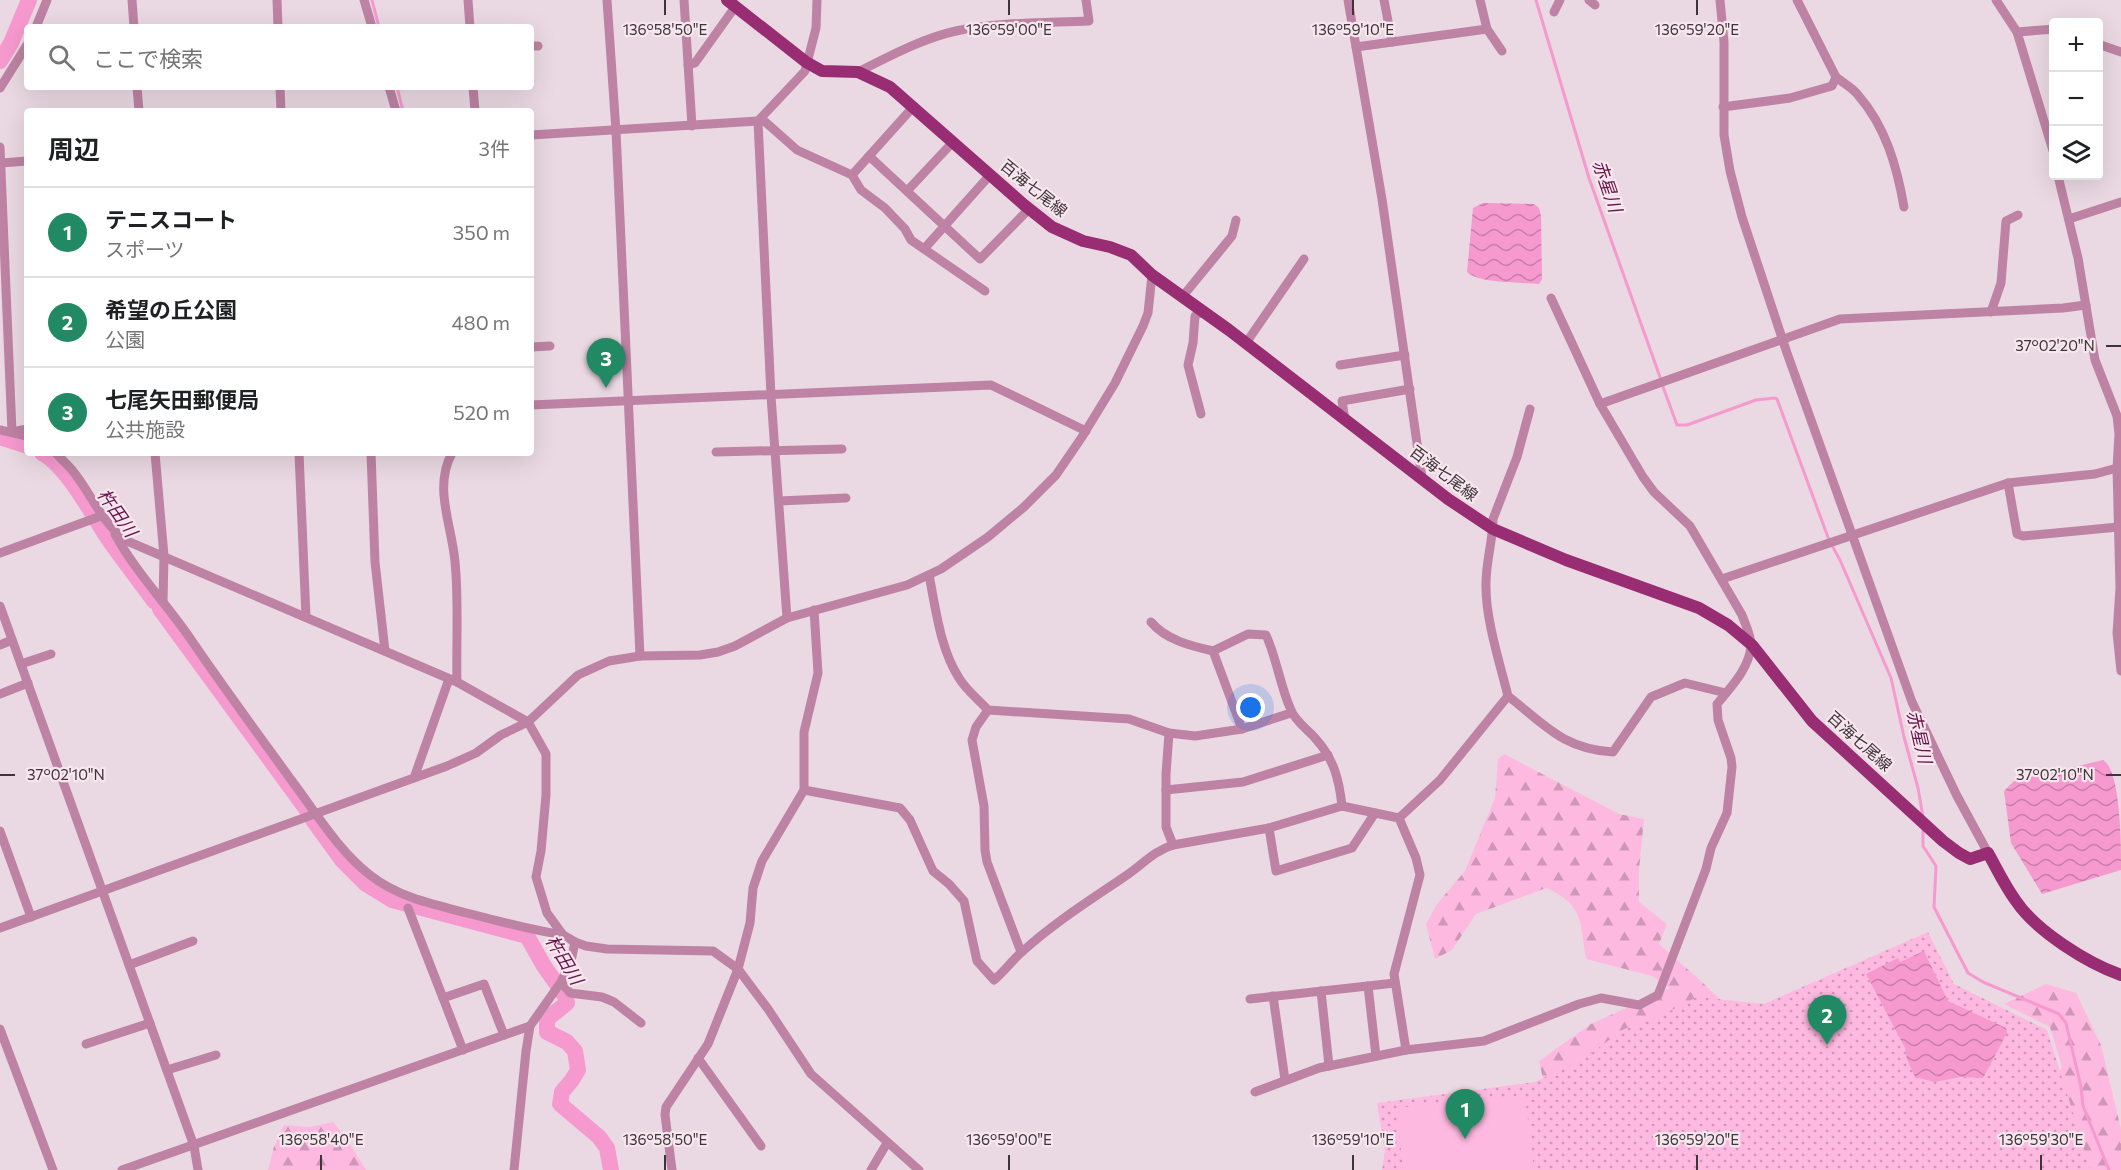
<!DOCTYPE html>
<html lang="ja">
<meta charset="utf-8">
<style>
body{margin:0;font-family:Commissioner,"Noto Sans JP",sans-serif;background:#f6f6f6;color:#202124}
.controls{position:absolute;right:18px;top:18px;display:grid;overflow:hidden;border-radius:6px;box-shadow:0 6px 24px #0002}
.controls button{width:54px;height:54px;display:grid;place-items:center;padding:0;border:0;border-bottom:2px solid #e0e0e0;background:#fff;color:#202124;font:30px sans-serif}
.you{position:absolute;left:1251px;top:708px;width:21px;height:21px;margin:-15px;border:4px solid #fff;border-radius:50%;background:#1a73e8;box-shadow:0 0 0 9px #1a73e833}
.badge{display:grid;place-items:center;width:39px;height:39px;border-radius:50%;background:#228965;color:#fff;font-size:20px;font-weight:700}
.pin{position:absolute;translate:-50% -50px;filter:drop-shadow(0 2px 3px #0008)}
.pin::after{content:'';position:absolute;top:32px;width:21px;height:18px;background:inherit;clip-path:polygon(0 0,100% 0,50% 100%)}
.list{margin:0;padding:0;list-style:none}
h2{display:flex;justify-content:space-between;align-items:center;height:78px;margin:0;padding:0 24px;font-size:26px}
h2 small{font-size:20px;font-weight:400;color:#757577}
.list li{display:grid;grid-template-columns:39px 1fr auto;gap:18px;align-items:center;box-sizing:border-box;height:90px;padding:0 24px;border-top:2px solid #e0e0e0}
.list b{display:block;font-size:22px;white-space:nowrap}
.list p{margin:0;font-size:20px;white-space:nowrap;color:#757577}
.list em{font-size:20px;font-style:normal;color:#757577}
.icon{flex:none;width:33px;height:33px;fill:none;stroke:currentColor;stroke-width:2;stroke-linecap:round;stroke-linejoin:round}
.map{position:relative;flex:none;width:2121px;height:1170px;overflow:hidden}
.search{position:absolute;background:#fff;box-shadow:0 6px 24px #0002;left:24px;top:24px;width:510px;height:66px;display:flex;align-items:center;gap:15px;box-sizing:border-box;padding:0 21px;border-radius:6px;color:#757577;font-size:22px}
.panel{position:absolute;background:#fff;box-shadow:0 6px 24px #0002;left:24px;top:108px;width:510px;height:348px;border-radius:6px}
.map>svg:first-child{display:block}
</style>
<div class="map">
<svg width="2121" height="1170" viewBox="0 0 2121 1170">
<defs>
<pattern id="forest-firs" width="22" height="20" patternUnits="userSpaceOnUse" patternTransform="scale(1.5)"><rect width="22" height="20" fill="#feb9e0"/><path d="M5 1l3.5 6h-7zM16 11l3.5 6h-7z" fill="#cf97b7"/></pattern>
<pattern id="park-dots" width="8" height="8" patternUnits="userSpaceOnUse" patternTransform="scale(1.5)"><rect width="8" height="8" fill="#feb9e0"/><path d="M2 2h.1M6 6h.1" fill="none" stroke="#cf97b7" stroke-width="1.8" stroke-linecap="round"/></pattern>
<pattern id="water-waves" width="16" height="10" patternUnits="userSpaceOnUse" patternTransform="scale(1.5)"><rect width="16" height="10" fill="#f699cf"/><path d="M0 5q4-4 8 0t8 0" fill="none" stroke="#c87ea9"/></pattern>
</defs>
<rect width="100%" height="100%" fill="#ead9e2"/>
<g fill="url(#forest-firs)">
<path d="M1504 754 1619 814 1644 819 1639 870V902L1667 924 1659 944 1702 982 1749 1028 1554 1126 1539 1061 1591 1024 1670 988 1652 976 1586 959C1580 923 1584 904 1546 888L1476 914 1452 950 1435 959 1426 924 1437 904 1465 871 1495 798 1498 759Z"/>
<path d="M2046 984 2076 993 2101 1045 2121 1129V1170H2017L2041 1102 2062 1067 2050 1027 2004 1004Z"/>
<path d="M333 1122 348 1141 366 1170H268L274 1147 284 1125 310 1127Z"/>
</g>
<path fill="url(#park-dots)" d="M1928 932 1954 984 2047 1030 2091 1170H1382L1385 1151 1377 1103 1535 1082 1582 1060 1624 1029 1662 1015 1697 997 1764 1004Z"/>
<path fill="#feb9e0" d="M1525 1095 1534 1170H1403L1397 1108Z"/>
<g fill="url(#water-waves)">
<path d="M1483 203 1534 204 1539 208 1541 216 1542 279 1539 284C1520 282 1480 284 1467 272L1473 208Z"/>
<path d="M2103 760C2121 770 2121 846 2121 870L2042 894 2011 843 2004 791 2014 781Z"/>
<path d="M1924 951 1948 1001 2006 1028 2007 1033 1983 1078 1960 1077 1935 1082 1915 1077 1907 1059 1905 1048 1866 974 1898 958 1900 962Z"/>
</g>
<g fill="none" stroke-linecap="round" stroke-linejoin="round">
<g stroke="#f699cf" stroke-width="3">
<path d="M372 0 379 27"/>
<path d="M1536 0 1589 178 1660 377"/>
<path d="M397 87 403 111"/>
<path d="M1662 384 1677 425H1687L1756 400 1775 398 1777 399 1829 540 1840 560 1891 678 1904 737 1918 788 1923 817"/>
<path d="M1923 830V846L1936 866 1934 907 1968 973 1983 982 2059 1014 2066 1023 2081 1087 2083 1106 2109 1170"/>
</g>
<g stroke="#f699cf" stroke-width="16">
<path d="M0 61 11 43 29 0"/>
<path d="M0 437 27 446"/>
<path d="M42 453C66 465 92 514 107 537 122 559 139 580 154 601"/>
<path d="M160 609 307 810"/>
<path d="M313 820 342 860 366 884 392 900 527 936 544 966 565 996 567 1003 547 1019V1032L567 1042 575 1051 578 1070 572 1080 562 1092 560 1104 599 1137 607 1148 611 1170"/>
</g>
<g stroke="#be83a4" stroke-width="9">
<path d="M132 0 134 27"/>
<path d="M277 0 278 27"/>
<path d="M364 0 372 27"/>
<path d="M468 0 470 27"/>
<path d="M607 0 616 131 640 656"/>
<path d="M684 0 692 126"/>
<path d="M1348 0 1382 199 1422 478"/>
<path d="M1384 0 1392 42"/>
<path d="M1480 0 1487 29 1502 51"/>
<path d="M1589 0 1595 5"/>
<path d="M1720 0 1724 42V135L1730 171 1742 217 1787 353 1912 702 1957 796 1988 853"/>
<path d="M1996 0 2017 32 2054 154"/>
<path d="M1554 12 1560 0"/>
<path d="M36 27 47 0"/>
<path d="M2017 32 2054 29"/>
<path d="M2098 44 2121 52"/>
<path d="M531 46H538"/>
<path d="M1356 47 1487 29"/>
<path d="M688 65 695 63 735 7"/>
<path d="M858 72C888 57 923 38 956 31 997 22 1047 23 1089 21L1086 0"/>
<path d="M1836 77C1843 83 1853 88 1858 95 1886 127 1897 167 1904 207"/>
<path d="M137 87 139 111"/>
<path d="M280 87 281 111"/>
<path d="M389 87 396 111"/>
<path d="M473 87 475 111"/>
<path d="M0 88 27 45"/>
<path d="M1723 107 1790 98 1832 86 1836 77 1797 0"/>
<path d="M761 118 797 150 852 175 861 190 885 208 905 229 911 240 985 291"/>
<path d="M531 135 758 121"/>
<path d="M0 147 12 432 27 429"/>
<path d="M869 156 980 259 1029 209"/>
<path d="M1 163 27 161"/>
<path d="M852 175 914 106"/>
<path d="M2058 176 2078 258 2095 360 2117 416 2119 434 2117 468 2120 588 2117 633 2121 671"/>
<path d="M907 191 953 142"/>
<path d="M2069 219 2121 202"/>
<path d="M924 249 990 175"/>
<path d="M1183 296 1232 236 1236 220"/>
<path d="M1991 312 2001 283 2006 221 2018 215"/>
<path d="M1246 343 1304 259"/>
<path d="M531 347 550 346"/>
<path d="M1340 365 1405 355"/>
<path d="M1600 404 1840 319 2063 308 2086 305"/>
<path d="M531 405 991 385 1086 431"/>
<path d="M1201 414 1188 365 1193 343 1195 316 1203 311"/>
<path d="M1345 420 1342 401 1410 389"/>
<path d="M0 430 27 436"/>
<path d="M716 452 842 449"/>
<path d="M56 453C61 459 67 464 72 470 92 494 101 523 127 541L457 682 528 722 546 754V795L541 851 536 877 547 913 563 935 575 942 586 946 607 949 713 951 738 969 768 1009 811 1074 919 1170"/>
<path d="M155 453 164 556 163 602"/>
<path d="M299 453 306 617"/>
<path d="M371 453 375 562 385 651"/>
<path d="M452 453C433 488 452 525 455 562 459 601 456 643 457 682"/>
<path d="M2117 468 2095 474 2008 483 2017 534 2023 536 2118 527"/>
<path d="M779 501 846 498"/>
<path d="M115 534C136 573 167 604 192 641 224 688 258 734 292 781 316 813 338 850 370 875 399 898 436 905 471 914 501 922 532 930 563 935"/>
<path d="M0 553 101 516"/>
<path d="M929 575C936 610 940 648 959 678 966 690 979 700 988 710L1129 719 1169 733 1195 736 1242 729 1291 713"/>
<path d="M1722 579 2008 483"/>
<path d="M0 606 194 1146 198 1170"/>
<path d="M787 618 771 396 758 121 805 71 816 28 817 0"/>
<path d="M1151 622C1166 640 1191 646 1213 651"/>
<path d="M0 645 12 640"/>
<path d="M21 664 51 654"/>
<path d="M0 694 28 683"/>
<path d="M1508 696C1545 725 1563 749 1613 752L1651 697 1685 683 1726 693"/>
<path d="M988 710 976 727 972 740 984 806 985 850 987 862 1021 952"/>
<path d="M1242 729 1213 651 1248 634 1266 635C1277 659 1280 686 1291 710 1295 721 1308 730 1315 738 1334 759 1339 779 1342 806"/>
<path d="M1169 733 1166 774V827L1173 845"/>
<path d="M414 778 449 679"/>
<path d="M804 790 900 808 910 820 933 871 949 884 964 901 977 961 994 980C1005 971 1012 960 1023 951 1055 922 1092 899 1127 875 1143 864 1154 851 1173 845L1269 828 1342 806 1399 818 1416 858 1420 875 1394 974 1406 1050"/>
<path d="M1166 790 1243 782 1328 755"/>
<path d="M1399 818 1440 780 1508 696C1500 664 1486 620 1486 588 1485 564 1493 542 1493 519L1517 457 1530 409"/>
<path d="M1269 828 1276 871 1352 848 1375 813"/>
<path d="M0 831 31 917"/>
<path d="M408 908 443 998"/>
<path d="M0 928 447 766 476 753 501 735 528 722 578 675 609 661 640 656 700 655 718 652 735 646 787 618 907 585 941 569 988 537 1024 507 1056 475 1082 437 1115 383 1143 326 1148 313 1152 275"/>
<path d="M129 965 193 941"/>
<path d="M561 982 570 993 602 997 614 1002 641 1023"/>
<path d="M1368 986 1376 1056"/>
<path d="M1321 991 1329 1066"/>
<path d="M1273 996 1285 1080"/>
<path d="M1250 999 1395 983"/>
<path d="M0 1029 53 1170"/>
<path d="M86 1044 150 1023"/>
<path d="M463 1050 443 998 484 984 504 1035"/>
<path d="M698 1058 761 1146"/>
<path d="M167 1070 216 1055"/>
<path d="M1255 1092 1319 1068 1406 1050 1484 1041 1579 1004 1601 998 1639 1005 1658 995 1706 869 1711 848 1727 813 1732 767 1731 758 1718 720 1717 704C1731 687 1748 670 1751 647 1752 637 1745 624 1742 615L1690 526 1654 492 1643 477 1600 404 1551 298"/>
<path d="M122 1170 530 1026"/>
<path d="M514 1170 526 1051 530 1026 561 982 571 961 575 942"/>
<path d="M672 1170 665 1115 666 1107 708 1044 738 969 750 923 753 888 762 861 804 790V732L818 673 814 610"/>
<path d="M871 1170 887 1143"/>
</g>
<path stroke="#992d73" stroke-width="12" d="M727 0 806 62 822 71 858 72 890 87 1023 204 1052 227 1083 241 1110 247 1131 255 1152 275 1229 330 1448 499 1493 529 1566 560 1699 608 1728 625 1752 645 1812 721 1943 841 1959 853 1970 859 1988 853C1997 869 2005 886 2016 901 2036 931 2087 963 2121 975"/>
</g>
<path fill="none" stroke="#3c3539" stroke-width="2" d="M665 0V15M1009 0V15M1353 0V15M1697 0V15M2106 346H2121M0 775H15M2106 775H2121M321 1155V1170M665 1155V1170M1009 1155V1170M1353 1155V1170M1697 1155V1170M2041 1155V1170"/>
<g text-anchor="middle" stroke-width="4.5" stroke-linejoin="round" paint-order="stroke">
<g font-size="16" fill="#3c3539" stroke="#f8e6ef">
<text transform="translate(1034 188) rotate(39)" y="6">百海七尾線</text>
<text transform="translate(1444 473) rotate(37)" y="6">百海七尾線</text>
<text transform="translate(1860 741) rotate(42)" y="6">百海七尾線</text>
</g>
<g font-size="18" font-style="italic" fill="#66154b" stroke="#f8e6ef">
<text transform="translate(1607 186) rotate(71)" y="6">赤星川</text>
<text transform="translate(117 513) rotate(55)" y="6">杵田川</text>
<text transform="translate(1919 737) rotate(77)" y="6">赤星川</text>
<text transform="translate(564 960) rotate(59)" y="6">杵田川</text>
</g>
</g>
<g font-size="15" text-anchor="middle" fill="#3c3539" stroke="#f8e6ef" stroke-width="4.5" stroke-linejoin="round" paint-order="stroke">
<text x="665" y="35">136°58'50"E</text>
<text x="1009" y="35">136°59'00"E</text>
<text x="1353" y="35">136°59'10"E</text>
<text x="1697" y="35">136°59'20"E</text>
<text x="2055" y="351">37°02'20"N</text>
<text x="66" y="780">37°02'10"N</text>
<text x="2055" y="780">37°02'10"N</text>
<text x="321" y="1145">136°58'40"E</text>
<text x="665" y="1145">136°58'50"E</text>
<text x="1009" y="1145">136°59'00"E</text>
<text x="1353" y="1145">136°59'10"E</text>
<text x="1697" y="1145">136°59'20"E</text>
<text x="2041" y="1145">136°59'30"E</text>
</g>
</svg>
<div class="controls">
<button>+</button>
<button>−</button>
<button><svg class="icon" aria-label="layers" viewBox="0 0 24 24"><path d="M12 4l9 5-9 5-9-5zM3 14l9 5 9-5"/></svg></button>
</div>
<div class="you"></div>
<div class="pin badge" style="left:1465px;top:1139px">1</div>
<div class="pin badge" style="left:1827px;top:1045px">2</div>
<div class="pin badge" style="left:606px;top:388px">3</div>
<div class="search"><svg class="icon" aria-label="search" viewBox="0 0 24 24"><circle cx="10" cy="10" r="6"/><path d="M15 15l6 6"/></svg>ここで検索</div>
<section class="panel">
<h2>周辺<small>3件</small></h2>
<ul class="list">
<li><span class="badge">1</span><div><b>テニスコート</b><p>スポーツ</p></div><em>350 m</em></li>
<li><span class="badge">2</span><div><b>希望の丘公園</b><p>公園</p></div><em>480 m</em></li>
<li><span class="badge">3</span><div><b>七尾矢田郵便局</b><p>公共施設</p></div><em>520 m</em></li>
</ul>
</section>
</div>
